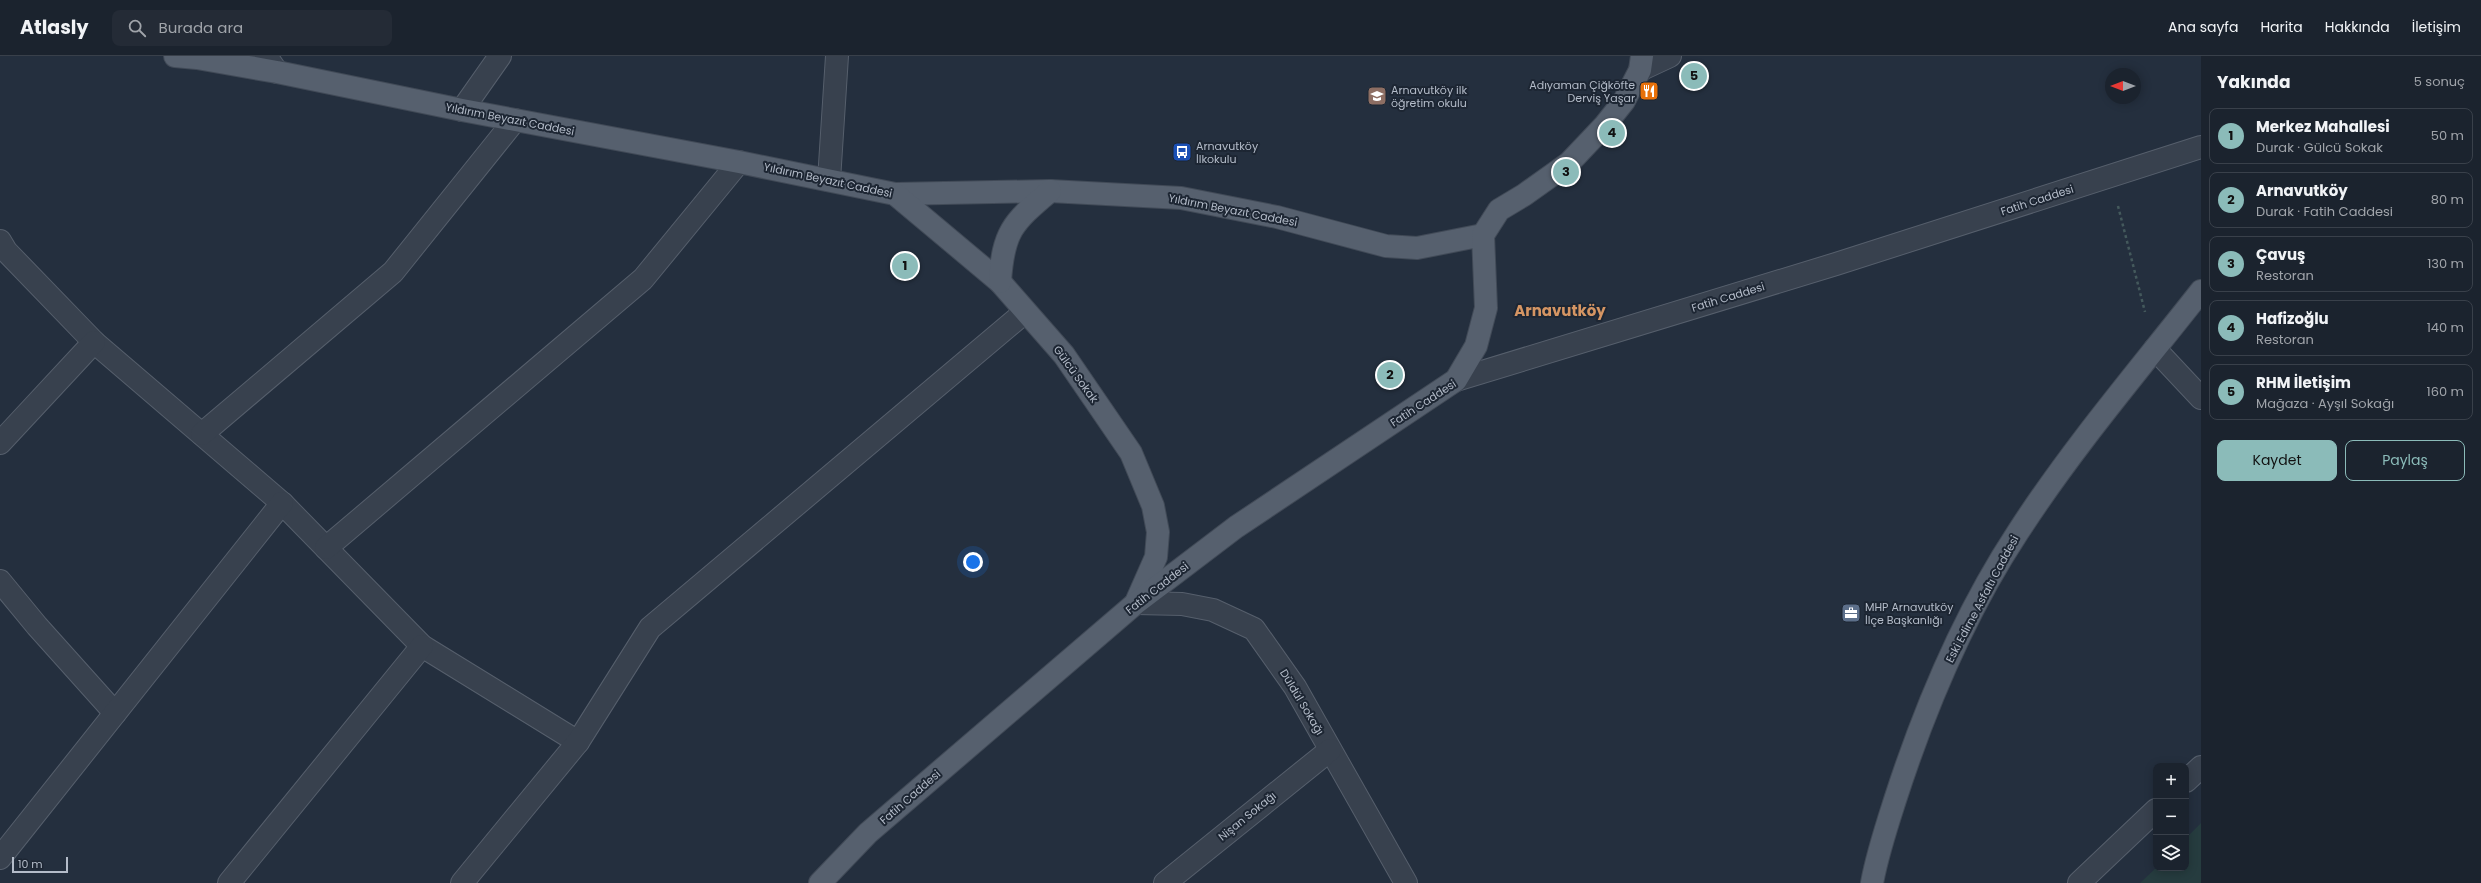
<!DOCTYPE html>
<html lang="tr">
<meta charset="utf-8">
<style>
body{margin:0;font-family:Poppins,sans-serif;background:#242b36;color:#f1f3f6}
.controls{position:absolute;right:12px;bottom:12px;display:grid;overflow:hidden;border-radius:8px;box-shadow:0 2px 10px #0003}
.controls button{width:36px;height:36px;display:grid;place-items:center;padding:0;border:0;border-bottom:1px solid #39404a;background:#1b232e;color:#f1f3f6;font:20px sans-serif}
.compass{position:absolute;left:2105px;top:12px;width:36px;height:36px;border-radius:50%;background:#1b232e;box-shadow:0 2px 10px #0003;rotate:270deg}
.scale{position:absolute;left:12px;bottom:10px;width:56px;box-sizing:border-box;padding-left:4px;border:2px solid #b4bcc9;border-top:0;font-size:11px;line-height:14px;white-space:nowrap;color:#b4bcc9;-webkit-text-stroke:3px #1d2633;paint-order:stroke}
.you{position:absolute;left:973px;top:506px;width:14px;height:14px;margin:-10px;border:3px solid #fff;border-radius:50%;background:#1a73e8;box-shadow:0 0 0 6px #1a73e833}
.badge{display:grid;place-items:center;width:26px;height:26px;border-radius:50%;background:#8bbbb9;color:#111;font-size:13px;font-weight:700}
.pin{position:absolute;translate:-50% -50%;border:2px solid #fff;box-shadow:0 1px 4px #0006}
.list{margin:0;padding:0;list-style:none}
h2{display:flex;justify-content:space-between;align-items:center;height:52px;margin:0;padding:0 16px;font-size:17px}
h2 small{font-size:13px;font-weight:400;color:#a0a4aa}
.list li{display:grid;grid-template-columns:26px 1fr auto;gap:12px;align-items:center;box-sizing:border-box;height:56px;margin:0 8px 8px;padding:0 8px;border:1px solid #39404a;border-radius:8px}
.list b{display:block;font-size:15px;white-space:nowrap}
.list p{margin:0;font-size:13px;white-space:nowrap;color:#a0a4aa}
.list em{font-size:13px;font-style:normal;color:#a0a4aa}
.actions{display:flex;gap:8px;padding:12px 16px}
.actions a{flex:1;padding:9px 0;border:1px solid #8bbbb9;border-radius:8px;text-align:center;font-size:14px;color:#8bbbb9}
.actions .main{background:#8bbbb9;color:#111}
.icon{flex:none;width:22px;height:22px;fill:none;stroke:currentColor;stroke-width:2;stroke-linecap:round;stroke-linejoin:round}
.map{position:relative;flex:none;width:2201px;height:827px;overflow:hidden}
header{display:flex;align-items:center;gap:24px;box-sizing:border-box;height:56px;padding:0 20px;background:#1b232e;border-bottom:1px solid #39404a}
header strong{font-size:19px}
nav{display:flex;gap:22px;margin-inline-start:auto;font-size:14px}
.search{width:280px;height:36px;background:#242b36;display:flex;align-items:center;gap:10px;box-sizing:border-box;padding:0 14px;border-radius:8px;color:#a0a4aa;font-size:15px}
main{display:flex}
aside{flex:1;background:#1b232e}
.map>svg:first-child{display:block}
</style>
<header>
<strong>Atlasly</strong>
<div class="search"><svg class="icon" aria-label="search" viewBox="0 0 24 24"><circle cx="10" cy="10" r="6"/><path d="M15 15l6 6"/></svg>Burada ara</div>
<nav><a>Ana sayfa</a><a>Harita</a><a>Hakkında</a><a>İletişim</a></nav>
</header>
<main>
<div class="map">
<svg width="2201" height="827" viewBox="0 0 2201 827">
<rect width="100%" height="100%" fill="#242f3e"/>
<path fill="#263c3f" d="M2201 767V827H2140L2156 812H2186V782Z"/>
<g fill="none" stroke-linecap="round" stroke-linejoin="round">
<g stroke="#565f6c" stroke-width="24">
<g id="minor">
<path d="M266 0 277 16"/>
<path d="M1640 14 1670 0"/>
<path d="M462 54 500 0"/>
<path d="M829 124 837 0"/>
<path d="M0 185 6 195 94 286 282 447 422 590 578 686"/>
<path d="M2155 293 2201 342"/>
<path d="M1456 324 1836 208 2201 91"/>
<path d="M202 378 393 216 515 64"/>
<path d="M0 387 94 286"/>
<path d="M326 492 643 223 739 106"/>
<path d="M0 525 37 570 115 657"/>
<path d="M1136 547 1182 548 1213 554 1254 573 1295 631 1406 827"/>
<path d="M2186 725 2201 711"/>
<path d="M0 802 282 447"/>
<path d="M229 827 422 590"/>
<path d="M462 827 578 686 650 572 1025 256"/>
<path d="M1165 827 1330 694"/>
<path d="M2079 827 2156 754"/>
</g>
</g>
<g stroke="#414a57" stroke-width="24">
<g id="major">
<path d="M175 0 197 2 277 16 462 54 739 106 895 138 1050 135 1181 142 1277 161 1386 190 1417 192 1483 179"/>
<path d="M895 138 1000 226 1064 299 1131 397 1153 450 1158 476 1156 501 1137 544"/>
<path d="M1000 226C1003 176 1012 167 1050 135"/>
<path d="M820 827 868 777 1136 547 1236 471 1456 324 1476 290 1486 252 1483 179 1499 154 1524 139 1569 107 1605 69 1624 45 1640 14 1642 0"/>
<path d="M1872 827C1877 799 1886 772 1895 744 1925 651 1964 558 2018 476 2073 391 2139 314 2201 235"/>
</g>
</g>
<path stroke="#44595c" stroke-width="2.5" stroke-dasharray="3 3" stroke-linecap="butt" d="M2118 150 2145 256"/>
<use href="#minor" stroke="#38414e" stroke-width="22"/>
<use href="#major" stroke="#56606e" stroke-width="22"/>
</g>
<defs>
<g id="restaurant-square" transform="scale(1)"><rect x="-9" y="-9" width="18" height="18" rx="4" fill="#e8710a" stroke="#1d2633"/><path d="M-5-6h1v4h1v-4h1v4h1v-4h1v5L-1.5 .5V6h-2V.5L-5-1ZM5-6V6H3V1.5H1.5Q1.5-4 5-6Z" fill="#fff"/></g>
<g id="school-square" transform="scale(1)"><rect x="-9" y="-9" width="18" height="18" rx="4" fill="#8d6e63" stroke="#1d2633"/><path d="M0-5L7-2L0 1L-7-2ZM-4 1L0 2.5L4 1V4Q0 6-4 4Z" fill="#fff"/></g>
<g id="bus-square" transform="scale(1)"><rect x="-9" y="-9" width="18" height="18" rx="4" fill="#1a4fb4" stroke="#1d2633"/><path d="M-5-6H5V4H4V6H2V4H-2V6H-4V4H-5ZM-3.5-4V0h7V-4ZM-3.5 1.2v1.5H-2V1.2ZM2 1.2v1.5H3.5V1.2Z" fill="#fff"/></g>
<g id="office-square" transform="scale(1)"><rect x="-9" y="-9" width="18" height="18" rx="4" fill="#5c6f8a" stroke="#1d2633"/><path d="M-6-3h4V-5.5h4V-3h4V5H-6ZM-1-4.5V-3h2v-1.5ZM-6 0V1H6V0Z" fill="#fff"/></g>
</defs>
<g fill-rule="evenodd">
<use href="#restaurant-square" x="1649" y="35"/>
<use href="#school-square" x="1377" y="40"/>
<use href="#bus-square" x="1182" y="96"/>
<use href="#office-square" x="1851" y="557"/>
</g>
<g text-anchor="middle" stroke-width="4" stroke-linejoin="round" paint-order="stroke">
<g font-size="11" fill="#b4bcc9" stroke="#1d2633" text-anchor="start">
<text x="1635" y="33" text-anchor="end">Adıyaman Çiğköfte<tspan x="1635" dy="13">Derviş Yaşar</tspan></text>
<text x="1391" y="38">Arnavutköy ilk<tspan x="1391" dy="13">öğretim okulu</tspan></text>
<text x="1196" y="94">Arnavutköy<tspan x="1196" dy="13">İlkokulu</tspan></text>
<text x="1865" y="555">MHP Arnavutköy<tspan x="1865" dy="13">İlçe Başkanlığı</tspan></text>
</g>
<g font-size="11" fill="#b4bcc9" stroke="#1d2633">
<text transform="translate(510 63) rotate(11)" y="4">Yıldırım Beyazıt Caddesi</text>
<text transform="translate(828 124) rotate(12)" y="4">Yıldırım Beyazıt Caddesi</text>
<text transform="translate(2037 144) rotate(-18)" y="4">Fatih Caddesi</text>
<text transform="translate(1233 154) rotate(11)" y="4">Yıldırım Beyazıt Caddesi</text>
<text transform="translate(1728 241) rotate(-17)" y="4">Fatih Caddesi</text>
<text transform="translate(1076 318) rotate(54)" y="4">Gülcü Sokak</text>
<text transform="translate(1423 347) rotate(-33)" y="4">Fatih Caddesi</text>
<text transform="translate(1157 532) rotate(-38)" y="4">Fatih Caddesi</text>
<text transform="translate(1982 543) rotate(-62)" y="4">Eski Edirne Asfaltı Caddesi</text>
<text transform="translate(1302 646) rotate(59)" y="4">Düldül Sokağı</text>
<text transform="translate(910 741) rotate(-41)" y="4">Fatih Caddesi</text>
<text transform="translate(1247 760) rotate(-39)" y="4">Nişan Sokağı</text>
</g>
<g font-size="15" font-weight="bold" fill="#d59563" stroke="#1d2633">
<text x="1560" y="260">Arnavutköy</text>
</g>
</g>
</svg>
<div class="controls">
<button>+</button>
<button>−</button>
<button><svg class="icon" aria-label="layers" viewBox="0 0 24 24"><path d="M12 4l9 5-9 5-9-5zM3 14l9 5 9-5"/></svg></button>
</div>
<svg class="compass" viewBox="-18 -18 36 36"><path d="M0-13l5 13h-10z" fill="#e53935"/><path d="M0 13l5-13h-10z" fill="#a0a4aa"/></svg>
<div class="scale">10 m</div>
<div class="you"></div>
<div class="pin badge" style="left:905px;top:210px">1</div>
<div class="pin badge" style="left:1390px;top:319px">2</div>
<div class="pin badge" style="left:1566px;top:116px">3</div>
<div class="pin badge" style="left:1612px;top:77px">4</div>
<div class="pin badge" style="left:1694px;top:20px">5</div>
</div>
<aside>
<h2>Yakında<small>5 sonuç</small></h2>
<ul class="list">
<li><span class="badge">1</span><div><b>Merkez Mahallesi</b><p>Durak · Gülcü Sokak</p></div><em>50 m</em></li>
<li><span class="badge">2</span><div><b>Arnavutköy</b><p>Durak · Fatih Caddesi</p></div><em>80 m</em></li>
<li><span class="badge">3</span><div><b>Çavuş</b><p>Restoran</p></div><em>130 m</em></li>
<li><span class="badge">4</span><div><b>Hafizoğlu</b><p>Restoran</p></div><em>140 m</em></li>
<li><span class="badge">5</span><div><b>RHM İletişim</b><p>Mağaza · Ayşıl Sokağı</p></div><em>160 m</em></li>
</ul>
<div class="actions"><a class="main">Kaydet</a><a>Paylaş</a></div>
</aside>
</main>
